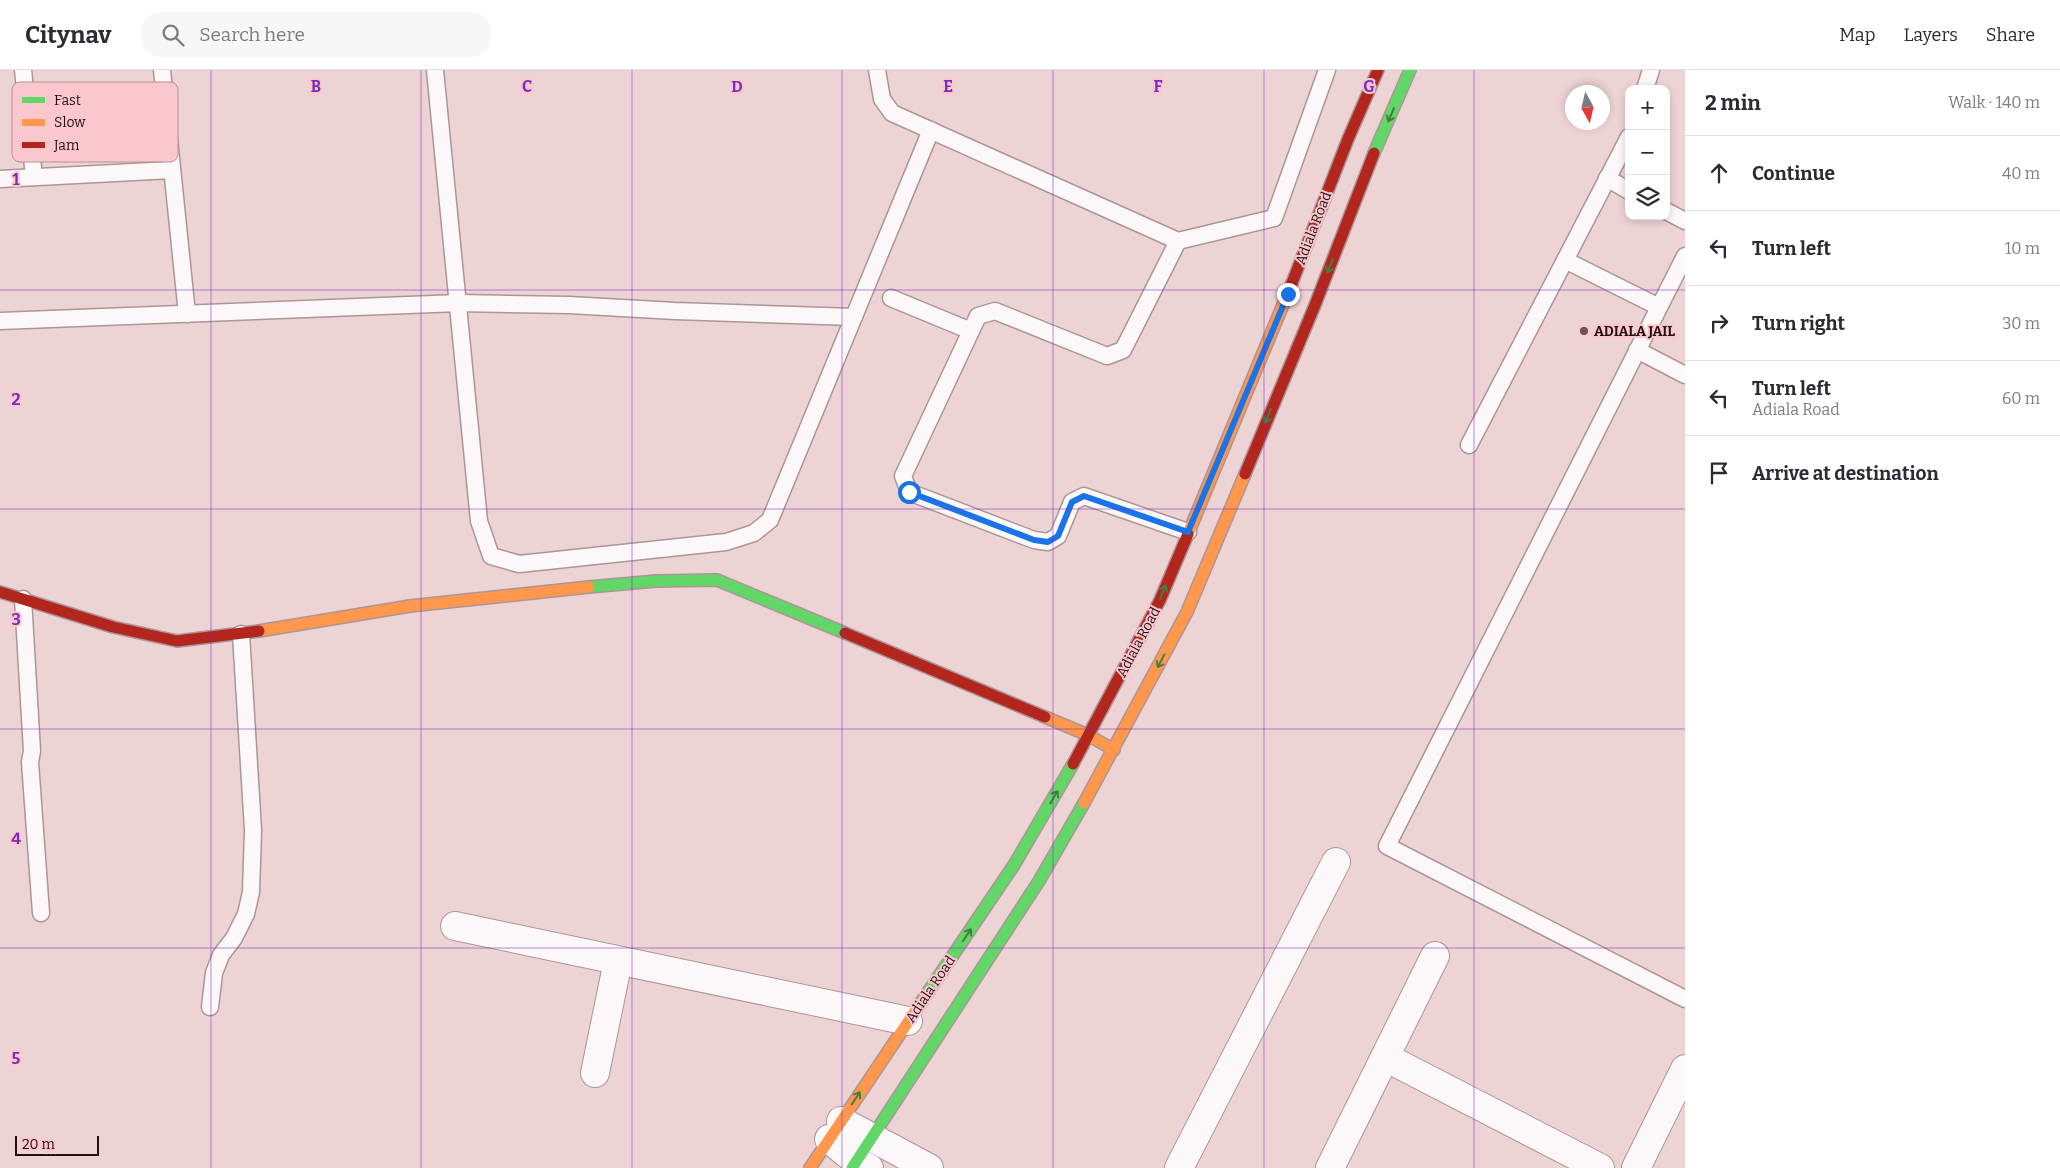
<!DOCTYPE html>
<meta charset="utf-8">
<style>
body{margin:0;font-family:Bitter,serif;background:#f7f7f7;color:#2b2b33}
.controls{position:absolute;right:15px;top:15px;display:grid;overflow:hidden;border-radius:10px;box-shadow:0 2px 8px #0003}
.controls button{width:45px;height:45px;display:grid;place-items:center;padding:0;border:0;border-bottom:1px solid #e1e1e2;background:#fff;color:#2b2b33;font:25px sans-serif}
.compass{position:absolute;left:1565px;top:15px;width:45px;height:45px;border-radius:50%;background:#fff;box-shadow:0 2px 8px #0003;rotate:172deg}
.scale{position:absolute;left:15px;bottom:12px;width:84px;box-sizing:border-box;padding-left:5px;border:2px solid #240e12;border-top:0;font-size:14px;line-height:18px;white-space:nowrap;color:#240e12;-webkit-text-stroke:4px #fac7cc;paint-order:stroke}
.stop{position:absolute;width:15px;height:15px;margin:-11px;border:4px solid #1a73e8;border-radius:50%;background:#fff}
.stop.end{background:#1a73e8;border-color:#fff;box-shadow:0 1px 5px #0008}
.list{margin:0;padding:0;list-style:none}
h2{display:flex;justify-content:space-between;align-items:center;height:65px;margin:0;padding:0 20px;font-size:21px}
h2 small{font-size:16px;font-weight:400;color:#7c7c81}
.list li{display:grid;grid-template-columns:32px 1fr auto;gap:15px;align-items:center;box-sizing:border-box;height:75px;padding:0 20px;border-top:1px solid #e1e1e2}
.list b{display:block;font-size:19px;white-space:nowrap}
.list p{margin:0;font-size:16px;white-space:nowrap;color:#7c7c81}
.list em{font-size:16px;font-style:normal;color:#7c7c81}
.icon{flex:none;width:28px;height:28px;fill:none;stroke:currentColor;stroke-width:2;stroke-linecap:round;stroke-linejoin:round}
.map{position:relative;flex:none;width:1685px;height:1098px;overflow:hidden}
header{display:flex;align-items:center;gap:30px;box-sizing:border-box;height:70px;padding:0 25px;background:#fff;border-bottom:1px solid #e1e1e2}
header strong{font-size:24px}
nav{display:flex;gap:28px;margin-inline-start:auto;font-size:18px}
.search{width:350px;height:45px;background:#f7f7f7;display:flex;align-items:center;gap:12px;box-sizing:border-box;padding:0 18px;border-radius:20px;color:#7c7c81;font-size:19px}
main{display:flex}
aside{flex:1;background:#fff}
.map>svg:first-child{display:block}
</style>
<header>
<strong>Citynav</strong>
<div class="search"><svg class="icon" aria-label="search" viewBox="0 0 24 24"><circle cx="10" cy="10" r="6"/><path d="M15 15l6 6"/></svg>Search here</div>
<nav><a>Map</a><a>Layers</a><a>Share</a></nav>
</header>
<main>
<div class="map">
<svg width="1685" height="1098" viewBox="0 0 1685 1098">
<rect width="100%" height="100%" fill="#eed3d5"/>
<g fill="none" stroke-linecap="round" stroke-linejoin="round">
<g stroke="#ab9597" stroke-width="19">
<g id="lane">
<path d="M23 0 34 107"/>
<path d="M162 0 187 244"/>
<path d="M435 0 479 451 491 486 519 494 726 472 754 463 770 450 931 60"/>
<path d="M877 0 882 29 892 43 1178 171"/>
<path d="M1645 19 1651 0"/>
<path d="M1607 108 1629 121"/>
<path d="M0 109 172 100"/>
<path d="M1666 141 1685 151"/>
<path d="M1685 186 1387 776 1685 929"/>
<path d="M1565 190 1659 237"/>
<path d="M891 228 971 261"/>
<path d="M0 251 459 233 569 235 675 241 854 247"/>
<path d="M1637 280 1685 305"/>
<path d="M1469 375 1629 67"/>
<path d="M1188 462 1084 426 1072 432 1058 466 1048 472 1034 470 909 422 903 406 978 246 995 241 1107 286 1123 280 1178 171 1274 148 1327 0"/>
<path d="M23 529 32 681 30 692 41 843"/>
<path d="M210 937 214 903 221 885 234 868 246 844 251 822 253 760 241 564"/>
</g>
</g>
<g stroke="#ab9597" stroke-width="30">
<g id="street">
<path d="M455 856 908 951"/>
<path d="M1385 987 1600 1098"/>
<path d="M595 1003 618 891"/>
<path d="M841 1051 929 1098"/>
<path d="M829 1069 856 1091 869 1098"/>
<path d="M1179 1098 1336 792"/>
<path d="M1330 1098 1435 886"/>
<path d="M1636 1098 1685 999"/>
</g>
</g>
<g stroke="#ab9597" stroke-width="14">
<g id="fast">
<path d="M1374 83 1410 0"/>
<path d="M589 517 656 511 717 510 845 563"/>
<path d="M922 931 1014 795 1073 694"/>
<path d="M852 1098 1039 811 1084 733"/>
</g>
</g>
<g stroke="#ab9597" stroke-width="14">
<g id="slow">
<path d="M1188 464 1292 213"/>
<path d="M259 561 410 536 589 517"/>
<path d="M1045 647 1088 665 1114 680"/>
<path d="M1084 733 1187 542 1245 404"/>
<path d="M810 1098 922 931"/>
</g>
</g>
<g stroke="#ab9597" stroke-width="14">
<g id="jam">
<path d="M1292 213 1348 69 1378 0"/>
<path d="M1245 404 1315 235 1374 83"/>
<path d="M0 522 113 557 177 571 259 561"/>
<path d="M845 563 1045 647"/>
<path d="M1073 694 1160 530 1188 464"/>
</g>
</g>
<use href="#lane" stroke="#fcf8f9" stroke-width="16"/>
<use href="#street" stroke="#fcf8f9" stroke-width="28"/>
<use href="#fast" stroke="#63d668" stroke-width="11"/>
<use href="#slow" stroke="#ff974d" stroke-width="11"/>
<use href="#jam" stroke="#b3261e" stroke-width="11"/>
</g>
<defs><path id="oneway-shaft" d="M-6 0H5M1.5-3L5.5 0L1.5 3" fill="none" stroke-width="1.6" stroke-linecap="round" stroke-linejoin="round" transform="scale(1.25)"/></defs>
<g stroke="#477c41">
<use href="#oneway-shaft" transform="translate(1391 45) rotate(113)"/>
<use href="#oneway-shaft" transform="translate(1330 196) rotate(111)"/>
<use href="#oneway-shaft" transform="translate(1268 346) rotate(112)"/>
<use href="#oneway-shaft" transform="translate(1163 522) rotate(-67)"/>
<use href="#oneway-shaft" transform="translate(1161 591) rotate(118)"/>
<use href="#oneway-shaft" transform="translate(1054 727) rotate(-60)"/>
<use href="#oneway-shaft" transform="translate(967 865) rotate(-56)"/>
<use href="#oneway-shaft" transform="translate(856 1028) rotate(-56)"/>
</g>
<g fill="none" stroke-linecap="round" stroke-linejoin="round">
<path stroke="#1a73e8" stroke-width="6" d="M909 422 1034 470 1048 472 1058 466 1072 432 1084 426 1188 462 1288 224"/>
</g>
<path fill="none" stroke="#7b2cbf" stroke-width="1" stroke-opacity="0.55" d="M211 0V1098M421 0V1098M632 0V1098M842 0V1098M1053 0V1098M1264 0V1098M1474 0V1098M0 220H1685M0 439H1685M0 659H1685M0 878H1685"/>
<circle fill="#6b5356" stroke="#fac7cc" stroke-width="2" cx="1584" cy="261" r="5"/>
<g text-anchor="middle" stroke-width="4" stroke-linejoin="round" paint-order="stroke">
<g font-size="14" fill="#240e12" stroke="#fac7cc">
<text transform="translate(1313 158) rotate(-69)" y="5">Adiala Road</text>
<text transform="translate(1138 572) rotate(-62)" y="5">Adiala Road</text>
<text transform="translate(930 919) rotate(-56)" y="5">Adiala Road</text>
</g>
<g font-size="14" font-weight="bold" fill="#240e12" stroke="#fac7cc" text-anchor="start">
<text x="1594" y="266">ADIALA JAIL</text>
</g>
</g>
<rect x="12" y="12" width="166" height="80" rx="8" fill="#fac7cc" stroke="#ba9094" stroke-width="1"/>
<rect x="22" y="27" width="23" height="6" fill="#63d668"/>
<rect x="22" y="49" width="23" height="7" fill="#ff974d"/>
<rect x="22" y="72" width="23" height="6" fill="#b3261e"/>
<g font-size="14" fill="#240e12">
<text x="54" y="35">Fast</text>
<text x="54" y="57">Slow</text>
<text x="54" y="80">Jam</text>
</g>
<g font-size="16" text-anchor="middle" font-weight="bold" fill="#7b2cbf" stroke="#fac7cc" stroke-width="4" stroke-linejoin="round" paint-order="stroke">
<text x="316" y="22">B</text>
<text x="527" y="22">C</text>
<text x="737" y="22">D</text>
<text x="948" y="22">E</text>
<text x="1158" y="22">F</text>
<text x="1369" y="22">G</text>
<text x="16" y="115">1</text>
<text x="16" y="335">2</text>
<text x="16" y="555">3</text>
<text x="16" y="774">4</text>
<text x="16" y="994">5</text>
</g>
</svg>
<div class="controls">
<button>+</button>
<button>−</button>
<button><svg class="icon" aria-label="layers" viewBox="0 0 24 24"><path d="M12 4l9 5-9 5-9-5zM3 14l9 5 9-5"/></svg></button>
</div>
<svg class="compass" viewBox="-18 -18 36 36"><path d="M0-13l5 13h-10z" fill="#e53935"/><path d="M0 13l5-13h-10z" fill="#7c7c81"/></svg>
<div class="scale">20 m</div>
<div class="stop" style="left:909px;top:422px"></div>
<div class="stop end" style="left:1288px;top:224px"></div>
</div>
<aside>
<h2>2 min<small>Walk · 140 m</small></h2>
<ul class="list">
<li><svg class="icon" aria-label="ahead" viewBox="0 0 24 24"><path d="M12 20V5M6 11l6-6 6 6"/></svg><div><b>Continue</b></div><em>40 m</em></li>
<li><svg class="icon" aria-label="left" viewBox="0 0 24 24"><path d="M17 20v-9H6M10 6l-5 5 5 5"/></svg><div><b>Turn left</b></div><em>10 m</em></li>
<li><svg class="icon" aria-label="right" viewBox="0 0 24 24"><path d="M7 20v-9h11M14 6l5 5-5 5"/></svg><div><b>Turn right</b></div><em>30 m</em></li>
<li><svg class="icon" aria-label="left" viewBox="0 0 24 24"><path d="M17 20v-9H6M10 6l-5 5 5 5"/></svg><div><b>Turn left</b><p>Adiala Road</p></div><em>60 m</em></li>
<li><svg class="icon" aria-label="arrive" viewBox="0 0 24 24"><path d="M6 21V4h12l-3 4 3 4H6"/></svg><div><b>Arrive at destination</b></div></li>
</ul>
</aside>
</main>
